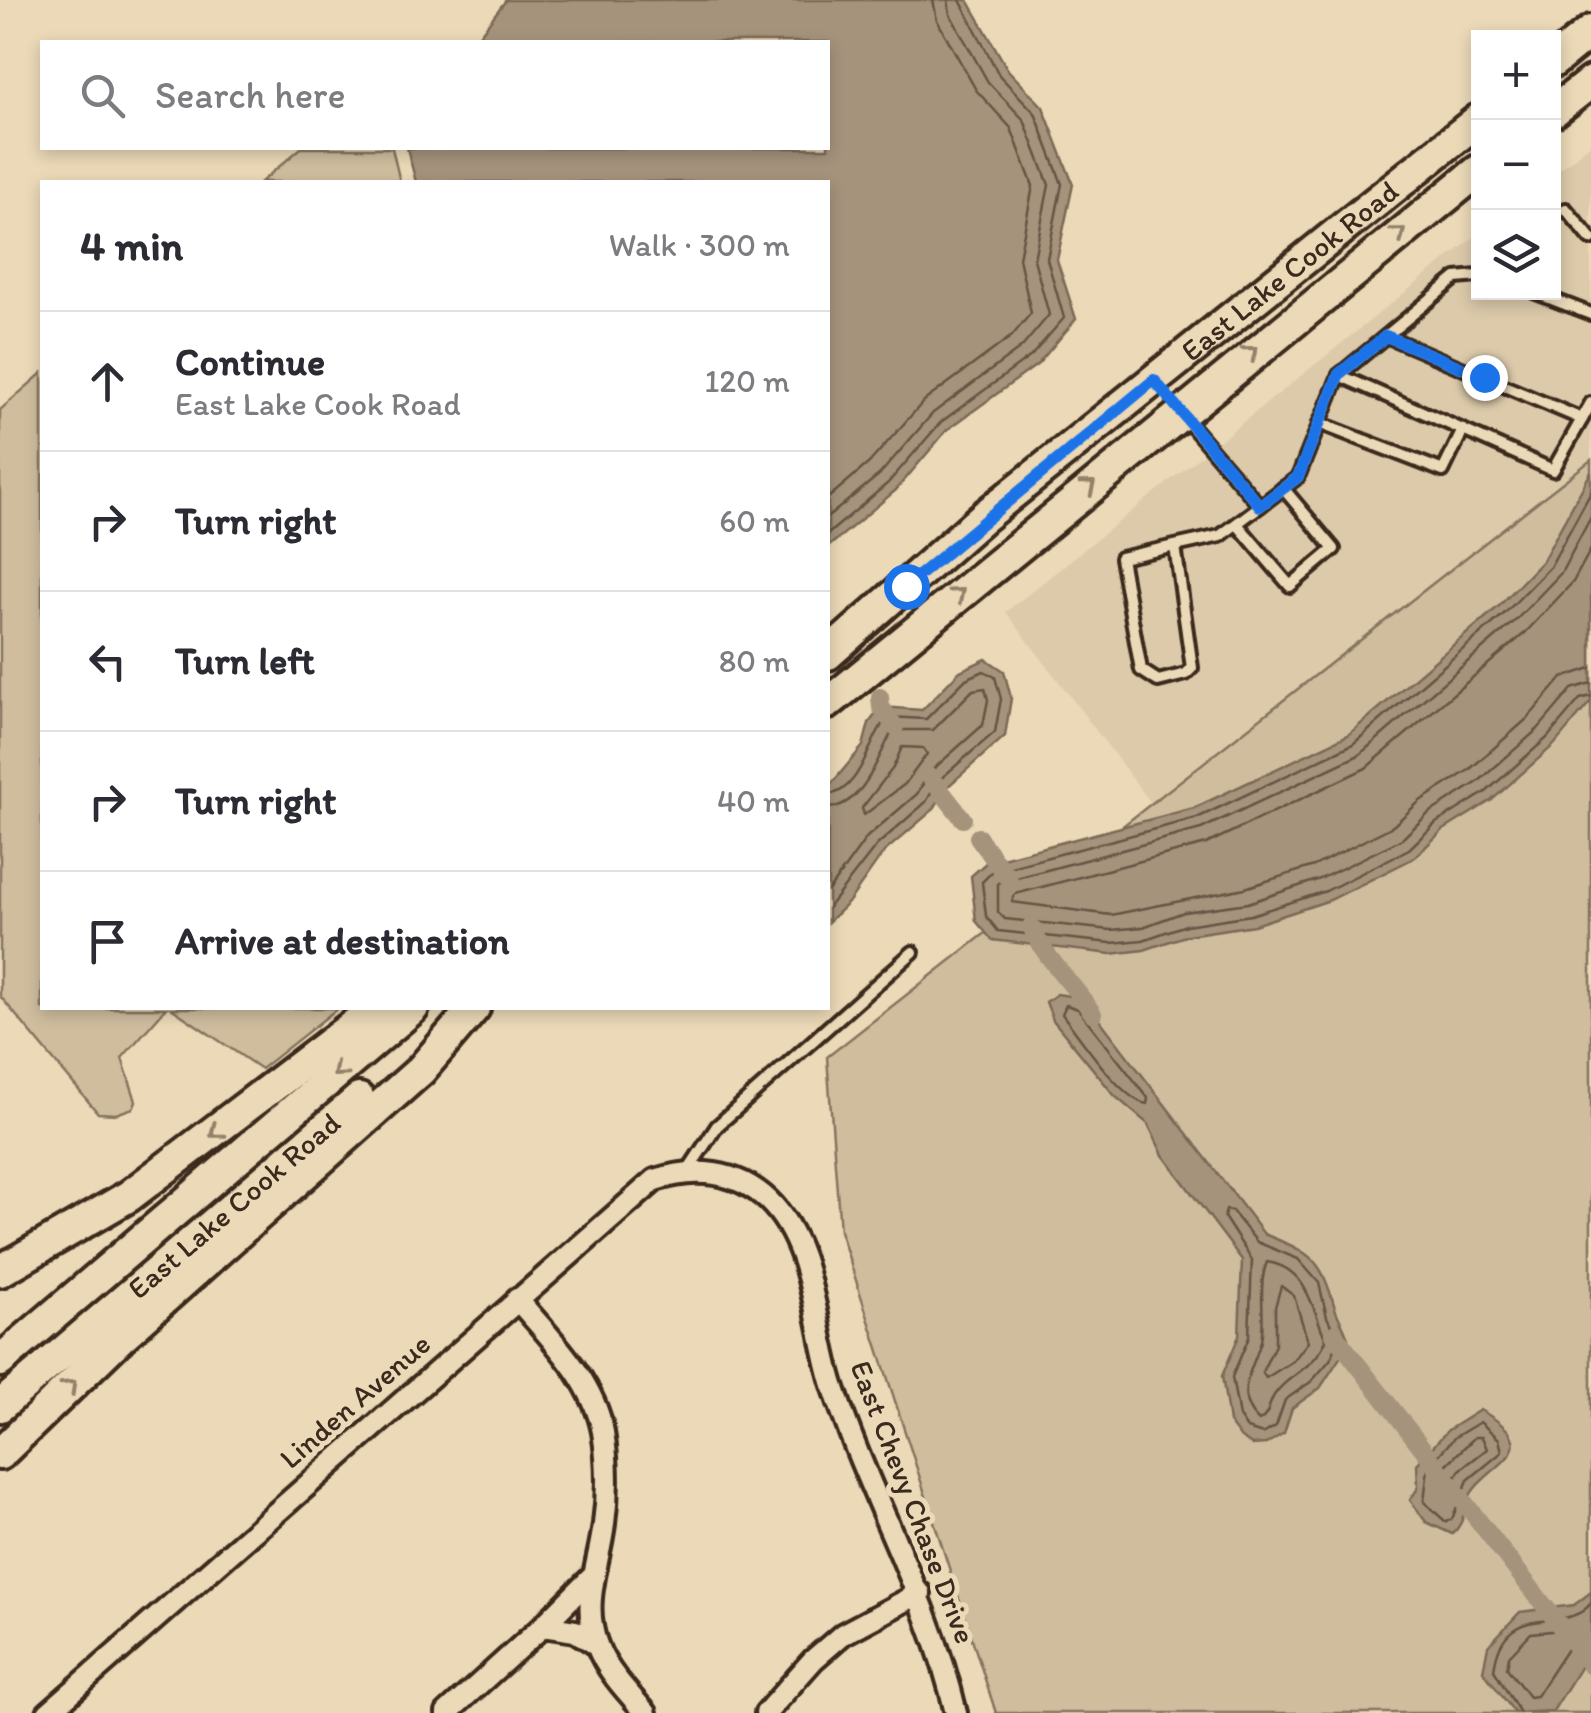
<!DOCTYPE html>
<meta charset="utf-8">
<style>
body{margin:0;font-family:Itim,sans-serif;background:#f2f2f3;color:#2b2b33}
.controls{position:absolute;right:30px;top:30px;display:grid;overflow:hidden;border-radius:0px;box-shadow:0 5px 15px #0003}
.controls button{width:90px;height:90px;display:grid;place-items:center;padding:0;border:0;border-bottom:2px solid #e1e1e2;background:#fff;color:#2b2b33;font:50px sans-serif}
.stop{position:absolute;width:30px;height:30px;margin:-22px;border:8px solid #1a73e8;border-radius:50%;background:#fff}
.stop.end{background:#1a73e8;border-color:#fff;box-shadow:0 2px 10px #0008}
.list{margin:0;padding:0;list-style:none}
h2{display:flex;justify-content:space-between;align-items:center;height:130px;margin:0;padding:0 40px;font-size:42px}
h2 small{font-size:32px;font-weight:400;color:#7c7c81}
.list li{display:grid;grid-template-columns:65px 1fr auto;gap:30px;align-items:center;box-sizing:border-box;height:140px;padding:0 40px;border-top:2px solid #e1e1e2}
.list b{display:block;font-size:38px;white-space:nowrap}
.list p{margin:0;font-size:32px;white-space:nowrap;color:#7c7c81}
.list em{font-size:32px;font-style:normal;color:#7c7c81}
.icon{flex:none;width:55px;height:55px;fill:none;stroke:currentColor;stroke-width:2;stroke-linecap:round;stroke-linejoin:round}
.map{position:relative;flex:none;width:1591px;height:1713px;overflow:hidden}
.search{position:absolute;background:#fff;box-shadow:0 5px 15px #0003;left:40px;top:40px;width:790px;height:110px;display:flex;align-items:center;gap:25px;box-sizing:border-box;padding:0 35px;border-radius:0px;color:#7c7c81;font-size:38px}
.panel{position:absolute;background:#fff;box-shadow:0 5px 15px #0003;left:40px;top:180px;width:790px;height:830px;border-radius:0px}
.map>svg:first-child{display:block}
</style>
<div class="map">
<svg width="1591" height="1713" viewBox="0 0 1591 1713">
<rect width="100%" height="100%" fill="#ebd9b7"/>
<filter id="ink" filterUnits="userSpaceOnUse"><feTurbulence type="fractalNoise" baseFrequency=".01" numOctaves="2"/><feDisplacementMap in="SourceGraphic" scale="20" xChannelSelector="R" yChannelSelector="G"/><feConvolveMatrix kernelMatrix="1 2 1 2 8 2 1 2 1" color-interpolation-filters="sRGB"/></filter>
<g filter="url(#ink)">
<path fill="#dccaaa" d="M1591 144V460L1152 804 1006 612 1478 234V292H1554V174Z"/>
<g fill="#cfbd9e" stroke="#85745e" stroke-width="2.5">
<path d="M301 148H392L400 182H261Z"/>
<path d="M42 373V1008H166L122 1058 136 1101 133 1108 116 1114 98 1113 0 996V410Z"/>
<path d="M1591 460V1713H996L840 1231 827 1057Z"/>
<path d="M171 1008H338L261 1069Z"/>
</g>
<g fill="#a5937b" stroke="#7b6956" stroke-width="2.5">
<path d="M506 0H968L1008 70 1043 107 1073 184 1057 260 1076 319 1038 364 947 430 896 490 828 547V182H416L407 148H828V42H474Z"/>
<path d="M1591 472V701L1554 745 1492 800 1442 831 1414 858 1330 900 1254 925 1188 935 1144 950 1111 954 992 940 976 921 971 876 987 862 1194 808 1348 735 1499 606 1543 560Z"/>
<path d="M986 659 1004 671 1011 698 1005 736 945 789 934 809 884 852 848 903 828 922V788L863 746 869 723 881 707 922 710 960 671Z"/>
<path d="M1057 994 1083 998 1264 1234C1313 1254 1320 1257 1335 1308 1339 1321 1347 1329 1349 1344L1320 1388 1292 1408 1284 1433 1266 1444 1252 1445 1241 1438 1229 1422 1222 1376 1239 1336 1242 1260 1163 1155 1148 1124 1115 1096 1053 1020 1046 1002Z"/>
<path d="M1480 1410C1550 1449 1492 1462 1472 1492 1463 1506 1466 1523 1452 1534L1426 1522 1410 1500 1418 1488 1417 1464 1448 1430Z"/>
<path d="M1591 1592V1650L1553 1711 1515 1713 1483 1671 1488 1646 1520 1612 1574 1605Z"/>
</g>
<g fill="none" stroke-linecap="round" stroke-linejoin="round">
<g stroke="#655443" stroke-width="2.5">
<path d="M1591 492 1550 567 1505 613 1353 744 1197 818 992 872 982 882 986 916 998 931 1111 943 1143 940 1186 925 1251 915 1326 891 1409 849 1436 823 1486 792 1547 738 1580 699 1591 696"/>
<path d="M828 498 869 463 924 401 1012 336 1031 313 1019 258 1033 186 1011 128 976 90 937 20 933 0"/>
<path d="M828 517 880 474 933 413 1022 347 1049 315 1034 259 1049 185 1024 120 988 82 950 14 948 0"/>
<path d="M1591 517 1561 573 1515 621 1359 755 1201 829 998 883V912L1005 919 1111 930 1143 927 1184 912 1248 903 1320 879 1402 839 1429 813 1478 782 1538 729 1572 689 1591 683"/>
<path d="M828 534 888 483 941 422 1031 356 1064 318 1047 259 1062 184 1035 113 999 75 960 0"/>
<path d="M1591 549 1573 582 1525 633 1366 768 1206 844 1015 894 1012 902 1111 915 1245 888 1314 866 1393 826 1420 801 1469 770 1528 718 1562 678 1591 668"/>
<path d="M902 747 923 748 927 754 905 784 864 815 862 808 893 768Z"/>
<path d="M828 795C861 791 869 739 887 717L926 719 966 679 984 671 995 677 1001 699 995 732 938 781 926 802 877 845 828 908"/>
<path d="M828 808C864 806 878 756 893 730H933L973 690 985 688 988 700 983 725 930 772 917 794 867 837 828 891"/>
<path d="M1066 1005 1078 1009 1148 1098 1147 1104C1122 1101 1079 1036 1062 1014Z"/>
<path d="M1226 1210 1232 1211 1257 1242 1298 1259 1319 1283 1327 1317 1339 1341 1330 1360 1312 1381 1285 1400 1276 1426 1263 1434 1247 1429 1239 1417 1232 1377 1249 1337 1252 1260 1224 1217Z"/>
<path d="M1267 1262C1308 1268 1312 1309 1326 1340 1313 1371 1289 1373 1275 1394 1267 1405 1271 1414 1259 1421 1231 1396 1254 1368 1261 1341 1266 1315 1257 1287 1267 1262Z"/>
<path d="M1281 1286 1294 1296 1308 1342 1293 1361 1266 1378 1262 1372 1275 1345V1307Z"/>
<path d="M1480 1422 1499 1439 1502 1452 1468 1480 1452 1519 1446 1522 1424 1502 1428 1467 1455 1437Z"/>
<path d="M1475 1437H1482L1487 1449 1460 1470 1449 1487H1443L1440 1471Z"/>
<path d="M1571 1629 1575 1637 1536 1696 1529 1697 1507 1668 1509 1656 1531 1633Z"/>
<path d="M1520 1713 1494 1670C1503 1596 1566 1637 1591 1603"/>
</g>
<g stroke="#a5937b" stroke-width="18">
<path d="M880 697 881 707 895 727"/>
<path d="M930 777 963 819"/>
<path d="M978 837 1009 880"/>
<path d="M1031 926C1044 958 1074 984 1093 1014"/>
<path d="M1334 1334 1591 1666"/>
</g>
<g stroke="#3b2a1e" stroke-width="18">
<g id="service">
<path d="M1566 209 1591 239"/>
<path d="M1534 292 1591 314"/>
<path d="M1386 336 1582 419 1591 403"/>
<path d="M1339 375 1553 470 1582 419"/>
<path d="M1319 423 1443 471 1463 430"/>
<path d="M1260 506 1298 477 1339 375 1456 278 1478 276"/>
<path d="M1237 524 1290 586 1334 549 1283 488"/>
<path d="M1175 546 1192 668 1186 674 1158 681 1141 670 1121 558 1220 536 1260 506 1183 416"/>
<path d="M688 1170 717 1126 913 952"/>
</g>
</g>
<g stroke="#3b2a1e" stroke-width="28">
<g id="minor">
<path d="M517 1299C550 1338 593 1379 603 1432 608 1462 608 1494 604 1524 599 1565 581 1603 597 1645 606 1670 628 1693 646 1713"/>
<path d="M543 1626 591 1578"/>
<path d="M48 1713 655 1180C694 1167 736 1170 768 1200 815 1245 814 1326 833 1385 869 1497 929 1596 956 1713"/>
<path d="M447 1713 543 1626 575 1631 597 1645"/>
<path d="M766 1713 813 1660 843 1634 920 1593"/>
</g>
</g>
<g stroke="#3b2a1e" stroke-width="38">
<g id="primary">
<path d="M1554 61 1591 31"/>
<path d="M1554 111 1591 82"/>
<path id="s1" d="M828 654 982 518 1478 120"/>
<path d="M828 703 1478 171"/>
<path d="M0 1271 129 1196 376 1008"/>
<path d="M0 1361 413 1008"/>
<path id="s2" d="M0 1406 359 1099"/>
<path d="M0 1454 121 1337 421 1070 474 1008"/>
</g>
</g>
<use href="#service" stroke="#ebd9b7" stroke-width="10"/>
<use href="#minor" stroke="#ebd9b7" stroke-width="20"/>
<use href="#primary" stroke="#ebd9b7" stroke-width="30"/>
</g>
<defs><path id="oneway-chevron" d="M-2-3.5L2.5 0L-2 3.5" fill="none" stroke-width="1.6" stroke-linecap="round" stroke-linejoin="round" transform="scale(2.5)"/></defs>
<g stroke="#93826a">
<use href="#oneway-chevron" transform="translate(1399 233) rotate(-38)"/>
<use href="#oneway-chevron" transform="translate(1251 352) rotate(-39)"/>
<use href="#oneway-chevron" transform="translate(1089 486) rotate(-39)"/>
<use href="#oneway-chevron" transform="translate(958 594) rotate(-40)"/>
<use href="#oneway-chevron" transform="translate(339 1071) rotate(139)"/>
<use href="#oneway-chevron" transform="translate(216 1132) rotate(142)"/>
<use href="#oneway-chevron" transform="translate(70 1386) rotate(-44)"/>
</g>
</g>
<g fill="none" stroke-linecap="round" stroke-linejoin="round" filter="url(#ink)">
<path stroke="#1a73e8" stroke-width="12" d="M906 586 1154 380 1260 506 1298 477 1339 374 1386 336 1484 377"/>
</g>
<g text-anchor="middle" stroke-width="10" stroke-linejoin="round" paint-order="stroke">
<g font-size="30" fill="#3b2a1e" stroke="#ebd9b7">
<text dy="10" stroke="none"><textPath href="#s1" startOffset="600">East Lake Cook Road</textPath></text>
<text dy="10" stroke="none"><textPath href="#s2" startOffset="308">East Lake Cook Road</textPath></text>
<text transform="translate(355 1401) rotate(-41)" y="10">Linden Avenue</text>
<text transform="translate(913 1502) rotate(69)" y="10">East Chevy Chase Drive</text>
</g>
</g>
</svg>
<div class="controls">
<button>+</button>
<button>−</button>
<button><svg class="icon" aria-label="layers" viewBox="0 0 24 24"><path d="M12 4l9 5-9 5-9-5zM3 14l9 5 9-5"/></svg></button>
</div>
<div class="stop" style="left:906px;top:586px"></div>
<div class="stop end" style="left:1484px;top:377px"></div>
<div class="search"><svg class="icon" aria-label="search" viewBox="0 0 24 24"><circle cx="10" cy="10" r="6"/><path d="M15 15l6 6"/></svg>Search here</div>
<section class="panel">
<h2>4 min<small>Walk · 300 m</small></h2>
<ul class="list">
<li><svg class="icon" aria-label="ahead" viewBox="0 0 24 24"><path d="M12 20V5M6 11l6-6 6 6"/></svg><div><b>Continue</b><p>East Lake Cook Road</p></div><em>120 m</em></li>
<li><svg class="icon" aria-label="right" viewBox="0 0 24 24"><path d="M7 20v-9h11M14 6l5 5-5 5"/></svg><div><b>Turn right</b></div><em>60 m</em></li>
<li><svg class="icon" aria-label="left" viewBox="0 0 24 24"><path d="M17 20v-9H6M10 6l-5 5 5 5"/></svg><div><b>Turn left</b></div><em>80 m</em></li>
<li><svg class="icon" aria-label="right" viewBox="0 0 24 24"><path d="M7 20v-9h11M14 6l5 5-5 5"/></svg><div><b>Turn right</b></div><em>40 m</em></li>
<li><svg class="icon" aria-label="arrive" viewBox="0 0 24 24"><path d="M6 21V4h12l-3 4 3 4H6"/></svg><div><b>Arrive at destination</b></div></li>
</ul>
</section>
</div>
